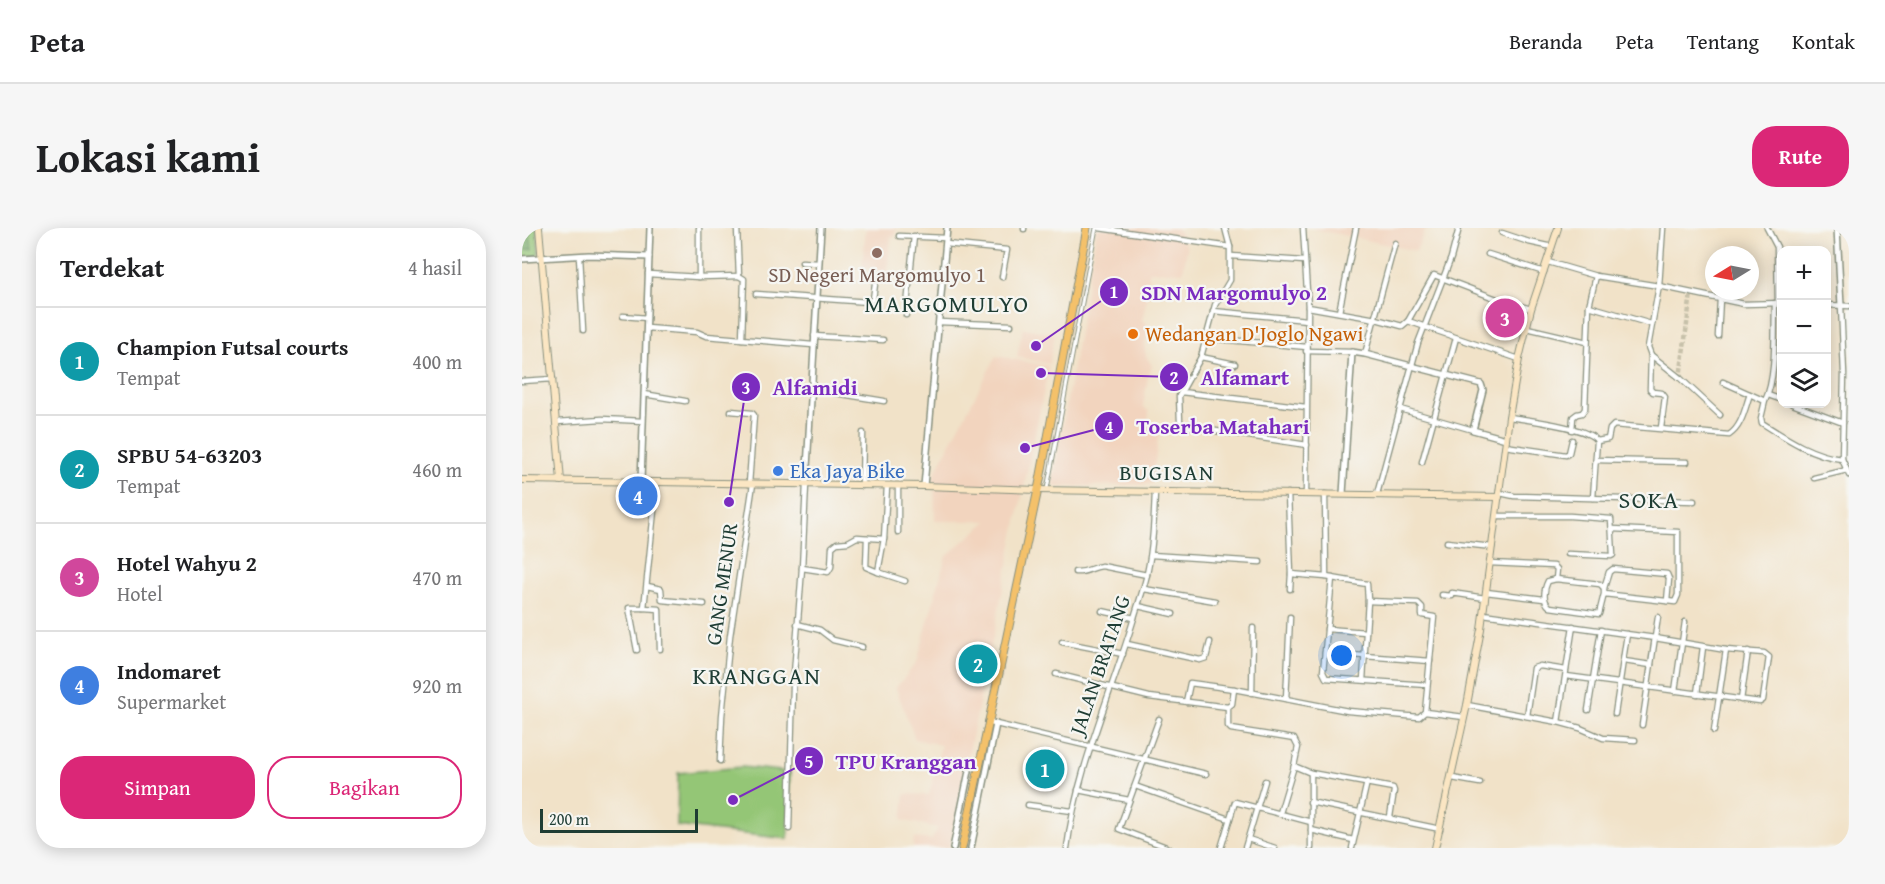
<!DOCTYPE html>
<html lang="id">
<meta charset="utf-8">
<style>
body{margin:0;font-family:"Gentium Book Plus",serif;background:#f6f6f6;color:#202124}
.controls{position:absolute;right:18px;top:18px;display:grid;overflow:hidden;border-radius:12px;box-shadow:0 3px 15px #0003}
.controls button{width:54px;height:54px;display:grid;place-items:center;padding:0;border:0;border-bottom:2px solid #e0e0e0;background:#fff;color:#202124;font:30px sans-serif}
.compass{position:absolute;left:1183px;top:18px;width:54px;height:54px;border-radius:50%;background:#fff;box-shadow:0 3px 15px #0003;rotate:260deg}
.scale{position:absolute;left:18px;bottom:15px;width:158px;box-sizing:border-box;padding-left:6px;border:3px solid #1f3d34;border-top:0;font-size:16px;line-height:21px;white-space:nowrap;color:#1f3d34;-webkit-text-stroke:4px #f6f6f2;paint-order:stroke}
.you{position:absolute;left:820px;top:428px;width:21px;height:21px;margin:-15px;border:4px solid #fff;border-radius:50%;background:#1a73e8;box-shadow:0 0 0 9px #1a73e833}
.badge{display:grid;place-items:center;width:39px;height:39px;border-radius:50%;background:#db2777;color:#fff;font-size:20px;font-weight:700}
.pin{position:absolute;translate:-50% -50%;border:3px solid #fff;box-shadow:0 2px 6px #0006}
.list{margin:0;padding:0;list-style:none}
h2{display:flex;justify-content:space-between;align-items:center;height:78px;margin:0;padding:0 24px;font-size:26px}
h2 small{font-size:20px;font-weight:400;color:#757577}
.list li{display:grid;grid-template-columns:39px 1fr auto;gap:18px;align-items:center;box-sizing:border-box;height:108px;padding:0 24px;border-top:2px solid #e0e0e0}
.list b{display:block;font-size:22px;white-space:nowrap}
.list p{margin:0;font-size:20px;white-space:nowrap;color:#757577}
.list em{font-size:20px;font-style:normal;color:#757577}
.actions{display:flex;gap:12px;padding:18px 24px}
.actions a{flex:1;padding:14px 0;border:2px solid #db2777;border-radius:24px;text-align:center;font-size:21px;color:#db2777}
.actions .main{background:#db2777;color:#fff}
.icon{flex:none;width:33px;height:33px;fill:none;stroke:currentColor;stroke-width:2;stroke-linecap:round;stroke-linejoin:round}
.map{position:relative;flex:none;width:1327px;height:620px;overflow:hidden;border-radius:24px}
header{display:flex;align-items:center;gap:36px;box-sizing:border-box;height:84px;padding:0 30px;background:#fff;border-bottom:2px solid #e0e0e0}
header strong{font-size:28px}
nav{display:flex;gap:33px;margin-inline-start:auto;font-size:21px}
.intro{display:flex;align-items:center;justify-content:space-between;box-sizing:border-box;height:144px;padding:0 36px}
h1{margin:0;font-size:42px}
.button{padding:15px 27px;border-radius:24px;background:#db2777;color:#fff;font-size:21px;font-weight:700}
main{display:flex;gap:36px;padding:0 36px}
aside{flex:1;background:#fff;border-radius:24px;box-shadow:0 3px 15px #0003}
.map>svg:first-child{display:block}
</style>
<header>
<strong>Peta</strong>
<nav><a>Beranda</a><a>Peta</a><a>Tentang</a><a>Kontak</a></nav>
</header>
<div class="intro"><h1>Lokasi kami</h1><a class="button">Rute</a></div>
<main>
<aside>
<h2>Terdekat<small>4 hasil</small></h2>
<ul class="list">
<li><span class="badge" style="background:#0f9aa8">1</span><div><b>Champion Futsal courts</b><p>Tempat</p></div><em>400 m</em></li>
<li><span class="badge" style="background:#0f9aa8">2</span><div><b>SPBU 54-63203</b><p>Tempat</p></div><em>460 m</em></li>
<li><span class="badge" style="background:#d1479c">3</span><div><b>Hotel Wahyu 2</b><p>Hotel</p></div><em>470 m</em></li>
<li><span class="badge" style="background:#3f7fe0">4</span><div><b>Indomaret</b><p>Supermarket</p></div><em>920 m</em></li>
</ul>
<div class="actions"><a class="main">Simpan</a><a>Bagikan</a></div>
</aside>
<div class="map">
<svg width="1327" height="620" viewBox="0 0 1327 620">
<rect width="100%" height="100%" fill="#f6f6f2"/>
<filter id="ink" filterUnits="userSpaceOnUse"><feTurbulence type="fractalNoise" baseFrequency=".0167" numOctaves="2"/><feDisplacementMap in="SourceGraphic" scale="12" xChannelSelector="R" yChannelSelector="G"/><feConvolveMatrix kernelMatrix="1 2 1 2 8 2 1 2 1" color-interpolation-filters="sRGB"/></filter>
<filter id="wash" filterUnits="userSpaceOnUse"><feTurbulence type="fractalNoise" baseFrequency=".008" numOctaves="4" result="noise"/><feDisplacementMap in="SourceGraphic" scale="24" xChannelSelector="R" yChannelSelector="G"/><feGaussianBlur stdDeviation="1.35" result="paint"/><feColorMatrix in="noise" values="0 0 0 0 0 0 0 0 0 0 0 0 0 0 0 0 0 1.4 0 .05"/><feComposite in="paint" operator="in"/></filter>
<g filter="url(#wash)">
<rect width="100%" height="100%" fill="#f1e2c8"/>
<g fill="#f2d4be">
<path d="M344 0H374L373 9H369L365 44 340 39Z"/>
<path d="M575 0H655L665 20 661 44 627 43V61L620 92 628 100 622 117 624 128 630 138 626 147 621 178 627 184 626 195 637 203 630 256 533 259 531 254Z"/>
<path d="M788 0H907L902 4 894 23Z"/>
<path d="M501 100 533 106 527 136 495 129Z"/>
<path d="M474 128 527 138 427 620H391L392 610 410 612 416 600 380 592 383 566 407 567 419 517 393 511 374 460 395 434 424 328 466 293H413L412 247Z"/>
</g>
<g fill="#94c676" stroke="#5a8255" stroke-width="1.5">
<path d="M0 0H15L17 25 14 28 0 30Z"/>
<path d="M220 539 268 544 266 611 155 598 156 545Z"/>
</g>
<path fill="#77ab67" stroke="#4b744e" stroke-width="1.5" d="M0 0H7L10 21 0 22Z"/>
</g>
<g filter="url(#ink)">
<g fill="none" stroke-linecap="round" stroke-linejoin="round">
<path stroke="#c7c1aa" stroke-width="4.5" stroke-dasharray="4.5 2" stroke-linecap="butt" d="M1158 150 1169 65"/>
<g stroke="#88907e" stroke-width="5">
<path id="pedestrian" d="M525 261 574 0"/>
</g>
<g stroke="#88907e" stroke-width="7">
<g id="minor">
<path d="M177 0V49"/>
<path d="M215 0 217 48 222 51 220 111"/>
<path d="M577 0 708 19"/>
<path d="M703 0 708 19V52L693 77 679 129 657 168 658 194 662 198 785 217"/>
<path d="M781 0 786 79 784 266"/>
<path d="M1245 0 1255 19 1256 75"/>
<path d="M502 1V0"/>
<path d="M980 5 1007 14 1030 19"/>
<path d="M377 8 424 10"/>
<path d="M424 16 485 22 480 49"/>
<path d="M966 26 1022 44"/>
<path d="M57 28 61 103"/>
<path d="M709 28 782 33"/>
<path d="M280 34 296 35"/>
<path d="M1026 34 1074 48 1137 58 1222 76 1260 75"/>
<path d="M126 46 177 49 217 48"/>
<path d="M234 66 347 74 351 71 354 49"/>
<path d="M1304 77 1327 78"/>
<path d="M1067 78 1129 96"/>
<path d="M1319 78 1322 146 1320 231 1327 247"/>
<path d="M786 79 854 91 880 98 886 93 912 47 975 71 1009 81"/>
<path d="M691 83 785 92"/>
<path d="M817 84 834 0"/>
<path d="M384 87 392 8"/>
<path d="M101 88 125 90"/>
<path d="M886 93 997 131"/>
<path d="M417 94 489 97"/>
<path d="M125 100 175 104 184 108 291 117"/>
<path d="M1005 100 1065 114"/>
<path d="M292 108 361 112"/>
<path d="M1196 108 1198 71"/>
<path d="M684 110 785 119"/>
<path d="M784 123 830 124"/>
<path d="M843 126 873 15"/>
<path d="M1129 127 1158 150 1198 187"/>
<path d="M679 129 713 136"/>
<path d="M0 153 31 151"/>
<path d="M1201 154 1243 173C1255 148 1252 104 1253 75"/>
<path d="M289 161 362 173"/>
<path d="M659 164 784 179"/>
<path d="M122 166 163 173"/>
<path d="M1246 167 1260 172"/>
<path d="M1243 173 1239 190 1240 195C1265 211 1291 228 1320 231"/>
<path d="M1270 176 1321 195"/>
<path d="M878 181 951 202"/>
<path d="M209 183 230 185 232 187 227 256"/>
<path d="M987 189C1005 192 1067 199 1075 213L1071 270"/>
<path d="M35 194 80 191 121 193"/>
<path d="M1139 200 1143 169 1140 165 1131 164 1128 161 1129 127 1126 119 1137 58 1141 0"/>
<path d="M1050 202 1051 189 1055 186 1060 185 1063 181 1067 78 1074 48"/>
<path d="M1075 213 1086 211 1088 201 1092 197 1207 207C1220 199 1223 180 1228 166"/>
<path d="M983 218 1044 227 1047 225 1050 212"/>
<path d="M1074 232 1165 234"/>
<path d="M900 234 934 110"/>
<path d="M1292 250 1325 242"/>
<path d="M340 258 341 205"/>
<path d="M376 258V304"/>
<path d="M766 265 769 346 768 361"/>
<path d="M978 265 992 268 1172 273"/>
<path d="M803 266 804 349"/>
<path d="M855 266 896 115 929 30 937 0"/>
<path d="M974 288H1048L1089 291 1091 327 1089 328 1046 326"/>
<path d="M345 310 344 339 356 344 362 311"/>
<path d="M925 314 970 319"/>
<path d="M629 327 738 334"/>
<path d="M968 335 1032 338 1035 341 1034 351"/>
<path d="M280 340 306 344 309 339 310 319 315 315 326 314 335 309 362 311 365 258"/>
<path d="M356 344 383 353"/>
<path d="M553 344C565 345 569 339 580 338L625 347"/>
<path d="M769 346 804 349 845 356 846 373 841 452"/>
<path d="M810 350 801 444 804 450 905 457"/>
<path d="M125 358 139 361 140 372 182 376"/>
<path d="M1082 360 1087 344 1091 341 1145 346 1147 351 1145 373"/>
<path d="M622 361 693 373"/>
<path d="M964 364 1022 371"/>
<path d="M1082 366 1077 386 1028 379C1020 373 1022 361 1026 353L1034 351 1078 356 1082 360V366L1153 374 1156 367V304L1091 301"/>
<path d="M920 367 930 368V365L963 370"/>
<path d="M846 373 896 375 900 379V387L912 389 903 484"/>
<path d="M616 378 651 386"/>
<path d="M122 380 137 381 138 421"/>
<path d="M580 383 612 390"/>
<path d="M961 386 1133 410 1204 422 1242 425 1247 429 1241 472 1238 474 1044 448"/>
<path d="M275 396 298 402 311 412 340 419"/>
<path d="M805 401 844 404"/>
<path d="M540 414 601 426"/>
<path d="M605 416 678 432 684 430 688 414"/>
<path d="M115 422 107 380H122L135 254"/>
<path d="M803 425 908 433"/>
<path d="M1102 433 1129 437"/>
<path d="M534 446 627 469 706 479 710 476 712 461 826 483 897 489 903 484 942 489"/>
<path d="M1153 463 1163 394"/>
<path d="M730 465 731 400"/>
<path d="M1175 466 1181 419"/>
<path d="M764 471 768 389"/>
<path d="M1219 472 1226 423"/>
<path d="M664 474 668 455 712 461"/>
<path d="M945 477 1036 494 1058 500 1081 510 1113 512"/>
<path d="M706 479V498L709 501 772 511 776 519 772 538"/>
<path d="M1066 482 1079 402"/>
<path d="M1093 486 1105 406"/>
<path d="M1005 488 1012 440 1018 438 1044 442"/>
<path d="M637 491 597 601 647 620"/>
<path d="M1036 494 1051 398"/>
<path d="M474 496 684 546"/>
<path d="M1120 497 1136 389"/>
<path d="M1192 503 1204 422"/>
<path d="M198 533 200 488 208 408 231 256"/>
<path d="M930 550 958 555"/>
<path d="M613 558 707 591"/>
<path d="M556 562 607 572"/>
<path d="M788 574 918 601"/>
<path d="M506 577 550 583"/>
<path d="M758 585 772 538 789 545 871 560 872 563 868 589"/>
<path d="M267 601 271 459 280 340 284 257"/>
<path d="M789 602 831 612"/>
<path d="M726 611 753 620"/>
<path d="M545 620C555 540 589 467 612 390 616 376 622 361 625 346 631 319 632 291 633 264"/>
<path d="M699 620 713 574 789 594"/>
<path d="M723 620 743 553"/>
<path d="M789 620V545"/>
<path d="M830 620 845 554"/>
</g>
</g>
<g stroke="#88907e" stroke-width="8">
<g id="tertiary">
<path d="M1315 0 1319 78"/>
<path d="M0 31 67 27 127 29"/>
<path d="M119 253 128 0"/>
<path d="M284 257 299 0"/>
<path d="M402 258 425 0"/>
<path d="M821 266 830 124 843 126 959 156 961 162 951 202 984 211"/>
<path d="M431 620 447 543"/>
<path d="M449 620 474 496 466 494"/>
</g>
</g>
<g stroke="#88907e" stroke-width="8">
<g id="secondary">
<path d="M17 0 39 253"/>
<path d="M0 252 402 258 516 262 977 269"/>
<path d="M913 620 945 477 959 401 987 189 997 131 1009 81 1036 0"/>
</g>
</g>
<g stroke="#88907e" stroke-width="9">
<path id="primary" d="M440 620 518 252 565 0"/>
</g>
<use href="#pedestrian" stroke="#fff" stroke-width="3"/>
<use href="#minor" stroke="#fff" stroke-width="4.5"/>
<use href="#tertiary" stroke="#fff" stroke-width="5"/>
<use href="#secondary" stroke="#fbe6c3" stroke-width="6"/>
<use href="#primary" stroke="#f4c16a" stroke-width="7"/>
</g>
</g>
<circle fill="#8d6e63" stroke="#f6f6f2" stroke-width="2" cx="355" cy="25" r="6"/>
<circle fill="#e8710a" stroke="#f6f6f2" stroke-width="2" cx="611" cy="106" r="6"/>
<circle fill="#3f7fe0" stroke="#f6f6f2" stroke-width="2" cx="256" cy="243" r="6"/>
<g text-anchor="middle" stroke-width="4.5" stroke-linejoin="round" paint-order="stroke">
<g font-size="21" fill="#785e54" stroke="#f6f6f2">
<text x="355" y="54">SD Negeri Margomulyo 1</text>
</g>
<g font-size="21" fill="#c56008" stroke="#f6f6f2" text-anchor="start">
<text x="623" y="113">Wedangan D'Joglo Ngawi</text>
</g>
<g font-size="21" fill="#366cbe" stroke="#f6f6f2" text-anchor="start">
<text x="268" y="250">Eka Jaya Bike</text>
</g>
<g font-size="21" fill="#1f3d34" stroke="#f6f6f2">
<text transform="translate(200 356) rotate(-82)" y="7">GANG MENUR</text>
<text transform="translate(578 437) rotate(-71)" y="7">JALAN BRATANG</text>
</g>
<g font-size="22" letter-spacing="1.5" fill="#1f3d34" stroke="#f6f6f2">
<text x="645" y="252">BUGISAN</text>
</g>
<g font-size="24" letter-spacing="1.5" fill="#1f3d34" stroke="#f6f6f2">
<text x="425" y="84">MARGOMULYO</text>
<text x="1127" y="280">SOKA</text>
<text x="235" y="456">KRANGGAN</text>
</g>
</g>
<path fill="none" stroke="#7b2cbf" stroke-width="2" d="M514 118L592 64M519 145L652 149M207 274L224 159M503 220L587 198M211 572L287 533"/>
<g fill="#7b2cbf" stroke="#f6f6f2" stroke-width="2">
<circle cx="514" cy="118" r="6"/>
<circle cx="519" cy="145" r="6"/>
<circle cx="207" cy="274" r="6"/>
<circle cx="503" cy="220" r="6"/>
<circle cx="211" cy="572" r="6"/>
<circle cx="592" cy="64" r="15"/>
<circle cx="652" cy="149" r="15"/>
<circle cx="224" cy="159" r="15"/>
<circle cx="587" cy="198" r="15"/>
<circle cx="287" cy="533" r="15"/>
</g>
<g font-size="18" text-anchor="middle" font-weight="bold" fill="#fff">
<text x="592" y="70">1</text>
<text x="652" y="156">2</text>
<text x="224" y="166">3</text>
<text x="587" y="205">4</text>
<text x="287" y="540">5</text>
</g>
<g font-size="22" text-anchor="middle" font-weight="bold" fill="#7b2cbf" stroke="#f6f6f2" stroke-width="4.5" stroke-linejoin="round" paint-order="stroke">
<text x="712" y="72">SDN Margomulyo 2</text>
<text x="723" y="157">Alfamart</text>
<text x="293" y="167">Alfamidi</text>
<text x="701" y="206">Toserba Matahari</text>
<text x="384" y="541">TPU Kranggan</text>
</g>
</svg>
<div class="controls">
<button>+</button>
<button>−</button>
<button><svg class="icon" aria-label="layers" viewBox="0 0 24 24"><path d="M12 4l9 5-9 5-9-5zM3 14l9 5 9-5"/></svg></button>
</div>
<svg class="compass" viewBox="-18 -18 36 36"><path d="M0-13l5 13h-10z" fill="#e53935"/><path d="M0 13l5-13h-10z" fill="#757577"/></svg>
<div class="scale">200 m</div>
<div class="you"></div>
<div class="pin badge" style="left:523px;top:541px;background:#0f9aa8">1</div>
<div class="pin badge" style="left:456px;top:436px;background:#0f9aa8">2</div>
<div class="pin badge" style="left:983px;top:90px;background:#d1479c">3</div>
<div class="pin badge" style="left:116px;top:268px;background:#3f7fe0">4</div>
</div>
</main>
